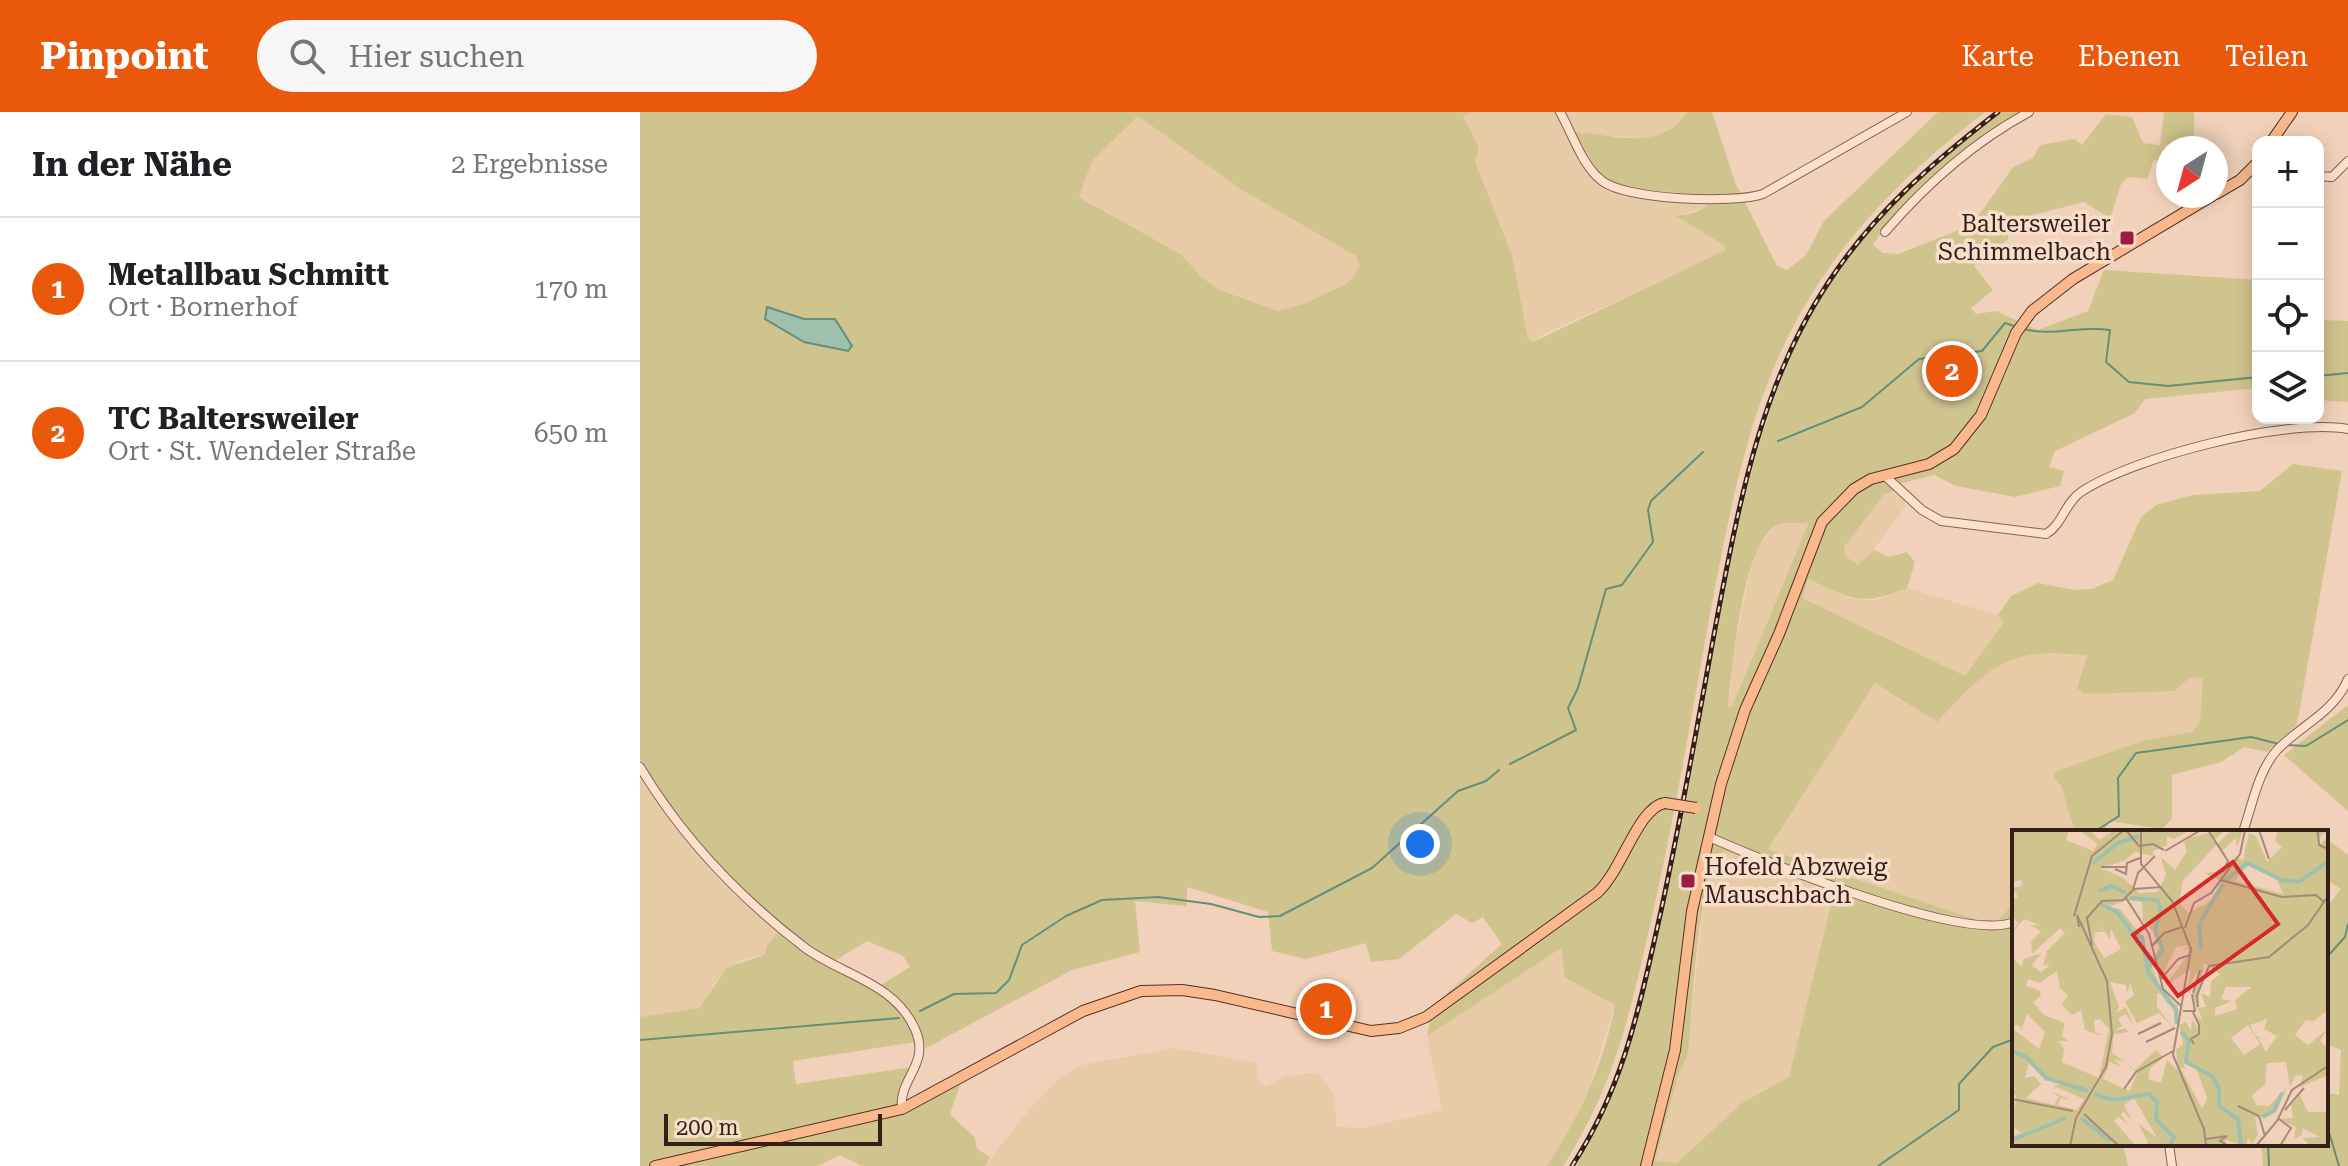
<!DOCTYPE html>
<html lang="de">
<meta charset="utf-8">
<style>
body{margin:0;font-family:"Roboto Serif",serif;background:#f6f6f6;color:#202124}
.controls{position:absolute;right:24px;top:24px;display:grid;overflow:hidden;border-radius:16px;box-shadow:0 4px 20px #0003}
.controls button{width:72px;height:72px;display:grid;place-items:center;padding:0;border:0;border-bottom:2px solid #e0e0e0;background:#fff;color:#202124;font:40px sans-serif}
.compass{position:absolute;left:1516px;top:24px;width:72px;height:72px;border-radius:50%;background:#fff;box-shadow:0 4px 20px #0003;rotate:216deg}
.scale{position:absolute;left:24px;bottom:20px;width:218px;box-sizing:border-box;padding-left:8px;border:4px solid #351f19;border-top:0;font-size:22px;line-height:28px;white-space:nowrap;color:#351f19;-webkit-text-stroke:6px #f8ddc9;paint-order:stroke}
.you{position:absolute;left:780px;top:732px;width:28px;height:28px;margin:-20px;border:6px solid #fff;border-radius:50%;background:#1a73e8;box-shadow:0 0 0 12px #1a73e833}
.badge{display:grid;place-items:center;width:52px;height:52px;border-radius:50%;background:#ea580c;color:#fff;font-size:26px;font-weight:700}
.pin{position:absolute;translate:-50% -50%;border:4px solid #fff;box-shadow:0 2px 8px #0006}
.list{margin:0;padding:0;list-style:none}
h2{display:flex;justify-content:space-between;align-items:center;height:104px;margin:0;padding:0 32px;font-size:34px}
h2 small{font-size:26px;font-weight:400;color:#757577}
.list li{display:grid;grid-template-columns:52px 1fr auto;gap:24px;align-items:center;box-sizing:border-box;height:144px;padding:0 32px;border-top:2px solid #e0e0e0}
.list b{display:block;font-size:30px;white-space:nowrap}
.list p{margin:0;font-size:26px;white-space:nowrap;color:#757577}
.list em{font-size:26px;font-style:normal;color:#757577}
.icon{flex:none;width:44px;height:44px;fill:none;stroke:currentColor;stroke-width:2;stroke-linecap:round;stroke-linejoin:round}
.map{position:relative;flex:none;width:1708px;height:1054px;overflow:hidden}
header{display:flex;align-items:center;gap:48px;box-sizing:border-box;height:112px;padding:0 40px;background:#ea580c;color:#fff}
header strong{font-size:38px}
nav{display:flex;gap:44px;margin-inline-start:auto;font-size:28px}
.search{width:560px;height:72px;background:#f6f6f6;display:flex;align-items:center;gap:20px;box-sizing:border-box;padding:0 28px;border-radius:44px;color:#757577;font-size:30px}
main{display:flex}
aside{flex:1;background:#fff}
.map>svg:first-child{display:block}
</style>
<header>
<strong>Pinpoint</strong>
<div class="search"><svg class="icon" aria-label="search" viewBox="0 0 24 24"><circle cx="10" cy="10" r="6"/><path d="M15 15l6 6"/></svg>Hier suchen</div>
<nav><a>Karte</a><a>Ebenen</a><a>Teilen</a></nav>
</header>
<main>
<aside>
<h2>In der Nähe<small>2 Ergebnisse</small></h2>
<ul class="list">
<li><span class="badge">1</span><div><b>Metallbau Schmitt</b><p>Ort · Bornerhof</p></div><em>170 m</em></li>
<li><span class="badge">2</span><div><b>TC Baltersweiler</b><p>Ort · St. Wendeler Straße</p></div><em>650 m</em></li>
</ul>
</aside>
<div class="map">
<svg width="1708" height="1054" viewBox="0 0 1708 1054">
<rect width="100%" height="100%" fill="#f1d1b9"/>
<g fill="#e7caa6">
<path d="M833 0H1047L1039 13 1017 27 936 21 1023 80 1074 84 1069 94 1037 104 1084 133 1086 139 900 224 893 231 888 228 872 143 835 50 839 36 825 11 823 4Z"/>
<path d="M499 4 602 78 716 144 720 155 708 171 664 192 638 199 581 178 561 165 542 143 439 84 452 49Z"/>
<path d="M1252 380 1265 388V395L1225 449 1218 453 1204 444V435L1244 382Z"/>
<path d="M1170 409 1092 595H1088L1092 574 1091 553 1113 446 1125 425 1138 413Z"/>
<path d="M1167 467 1210 486 1234 489 1267 476 1358 503 1364 510 1325 564 1162 486Z"/>
<path d="M1392 540 1447 544 1437 575 1444 582 1550 565 1563 567 1560 610 1552 621 1502 629 1414 665 1421 674 1435 720H1374V791L1357 809 1337 808 1128 737 1235 571 1296 610 1341 565 1367 546Z"/>
<path d="M0 659 36 717 66 752 141 819 126 842 101 848 74 871 60 896 0 905Z"/>
<path d="M1083 739 1194 780 1149 965 1102 991 1037 1051 1025 1053 1015 1050 1038 964 1048 942 1063 792 1076 745Z"/>
<path d="M921 835 925 867 975 892 951 970 928 1023 907 1054H345L388 999 422 964 442 953 535 936 616 951 618 968 626 975 645 964 677 961 695 982 696 1015 724 1016 802 998 787 924Z"/>
</g>
<g fill="#cfc48d" fill-rule="evenodd">
<path d="M0 0H833L823 4 839 36 835 50 872 143 888 227 893 230 1086 138 1084 133 1036 104C1053 101 1066 100 1073 84L978 75 959 62 935 20C976 23 1022 40 1047 0H1072L1095 70 1137 154 1147 158 1166 143 1184 109 1298 0H1345C1274 54 1211 115 1165 193 1111 285 1092 388 1072 491 1053 594 1036 698 1013 800 991 896 977 970 923 1054H907C939 1006 965 949 975 893L925 866 921 836 787 924 793 894 862 832 843 805 832 811 816 802 759 847 731 850 726 831 666 847 632 839 628 800 547 775V794L495 789 500 840 432 858 286 936C277 907 264 893 241 873L270 855 263 844 227 829 188 853C225 872 263 887 275 930L153 949 156 972 273 955 257 992 256 1003 320 973 310 1002 335 1026 337 1037 350 1045 345 1054H222L199 1043 179 1054H0V905L59 896 87 856 126 842V835L140 819C80 768 42 726 0 659ZM498 4 602 78 716 144 720 155 708 171 664 192 638 199 580 178 561 165 542 143 439 85 452 49Z"/>
<path d="M1362 0H1383C1324 31 1270 76 1233 133L1243 141 1258 142 1319 118 1339 103 1373 55 1393 46 1400 33 1435 27 1442 33 1466 2 1492 5 1503 31 1520 33 1524 0H1554V36H1528V53L1514 47 1507 67 1488 65 1481 72 1471 104H1466L1444 90 1369 109 1368 127 1334 154 1353 178 1331 196 1336 202 1356 199 1398 218 1448 199 1464 158 1618 168V276L1505 287 1495 301 1415 339 1409 355 1424 359 1420 374 1375 385 1316 374 1294 363 1258 372 1252 380 1244 382 1204 435 1205 444 1218 453 1234 438 1249 445 1267 440 1275 450 1267 476C1220 495 1213 487 1168 467L1162 486 1325 564 1364 510 1358 503 1371 484 1398 471 1434 478 1452 477 1473 468 1501 405 1516 393 1553 383 1620 379 1653 352 1702 359 1657 612 1627 640 1604 635 1581 650 1532 663V707L1522 717 1469 709 1464 720H1435L1421 674 1414 665 1415 660 1502 629 1552 620 1560 610 1563 567 1550 565 1535 579 1444 582 1437 576 1447 544C1367 533 1349 555 1297 610L1235 571 1128 737 1337 808 1357 809 1374 791V1032H1483L1488 1054H936C987 974 1002 895 1022 804 1045 704 1062 602 1081 501 1103 387 1125 275 1188 175 1234 104 1296 51 1362 0ZM1169 410 1092 595H1088C1092 561 1102 426 1138 413 1148 409 1159 413 1169 410ZM1084 739 1194 780 1149 965 1102 991 1037 1051 1015 1049 1038 964 1048 942C1053 903 1056 760 1084 739Z"/>
<path d="M1678 198 1681 208 1708 209V290L1678 288Z"/>
<path d="M1708 593V699L1644 643Z"/>
<path d="M1686 727 1708 743V1054H1623L1621 1032H1686V981L1699 983 1701 938 1686 932V796L1701 777 1686 768Z"/>
</g>
<path fill="#9ec0ad" stroke="#668e79" stroke-width="2" d="M127 195 164 207H195L212 234 208 239 164 230 125 207Z"/>
<g fill="none" stroke-linecap="round" stroke-linejoin="round">
<g stroke="#668e79" stroke-width="2">
<path d="M1384 217C1413 225 1440 213 1470 218L1466 250 1489 270 1528 274 1618 265"/>
<path d="M1678 264 1708 261"/>
<path d="M1138 329 1222 295 1279 247 1342 239 1365 211 1374 214"/>
<path d="M1645 633 1666 634 1708 608"/>
<path d="M870 652 936 618 928 596 938 576 966 477 982 473 1013 430 1008 398 1011 389 1063 340"/>
<path d="M1454 720 1479 704 1478 666 1496 641 1611 625 1639 632"/>
<path d="M1686 846 1705 825 1708 812"/>
<path d="M280 899 314 882 356 881 369 868 382 833 426 804 462 788 518 785 571 792 619 805 640 804 732 756 818 679 846 669 859 658"/>
<path d="M0 928 259 906"/>
<path d="M1686 1010 1699 1054"/>
<path d="M1628 1032 1629 1054"/>
<path d="M1238 1054 1319 998V972L1353 935 1374 927"/>
</g>
<g stroke="#886053" stroke-width="10">
<g id="minor">
<path d="M920 0C932 21 942 53 961 68 983 88 1095 92 1123 82L1267 0"/>
<path d="M1678 64 1692 65 1708 49"/>
<path d="M1245 120C1287 71 1332 31 1389 0"/>
<path d="M1244 363 1282 398 1301 409 1406 422C1422 413 1425 391 1441 380 1494 345 1645 306 1708 317"/>
<path d="M0 655C42 725 99 785 164 835 201 863 254 870 275 917 291 953 258 966 262 997"/>
<path d="M1603 720C1612 694 1618 659 1637 638 1661 613 1694 601 1708 567"/>
<path d="M1069 725C1124 749 1323 831 1374 810"/>
<path d="M1529 1032 1532 1054"/>
</g>
</g>
<g stroke="#553028" stroke-width="12">
<g id="major">
<path d="M1631 30 1652 0"/>
<path d="M1576 82 1600 68 1618 50"/>
<path d="M15 1054 262 997 443 899 501 879 542 878 575 883 731 919 759 916 786 905 957 781C982 759 998 695 1025 691"/>
<path d="M1006 1054 1035 938 1052 799 1081 672 1105 598 1139 522 1182 410 1214 377 1231 367 1289 352 1314 337 1341 303 1376 221 1392 199 1433 167 1572 84"/>
</g>
</g>
<use href="#minor" stroke="#fbe0cc" stroke-width="8"/>
<use href="#major" stroke="#f9b98c" stroke-width="10"/>
<g stroke="#351f19" stroke-width="5">
<path id="rail" d="M932 1054C985 973 1000 892 1021 799 1043 698 1060 597 1079 496 1101 382 1123 269 1188 171 1233 102 1293 50 1358 0"/>
</g>
<use href="#rail" stroke="#f8ddc9" stroke-width="2" stroke-dasharray="6" stroke-linecap="butt"/>
<g stroke="#553028" stroke-width="12" stroke-linecap="butt">
<path id="major-bridge" d="M1025 691 1056 696"/>
</g>
<use href="#major-bridge" stroke="#f9b98c" stroke-width="10"/>
</g>
<g fill="#9b1e42" stroke="#f8ddc9" stroke-width="3">
<rect x="1479" y="118" width="16" height="16" rx="4"/>
<rect x="1040" y="761" width="16" height="16" rx="4"/>
</g>
<g text-anchor="middle" stroke-width="7" stroke-linejoin="round" paint-order="stroke">
<g font-size="24" fill="#351f19" stroke="#f8ddc9" text-anchor="end">
<text x="1471" y="120">Baltersweiler<tspan x="1471" dy="28">Schimmelbach</tspan></text>
<text x="1064" y="763" text-anchor="start">Hofeld Abzweig<tspan x="1064" dy="28">Mauschbach</tspan></text>
</g>
</g>
<g transform="translate(1372 718)">
<rect width="316" height="316" fill="#f1d1b9"/>
<path d="M0 0H57L54 10 81 21 86 14 67 0H78L87 10 103 0H125L127 5 126 0H178L162 9 155 6V15L141 21V26L123 22 112 31 88 38 112 48 127 63 146 62 154 45 149 27 163 40 175 21 172 12 179 7 213 0 202 10 205 14 220 0H231L225 17 224 8 210 21 204 15 170 52 168 73 176 83 203 69 209 51 192 43 210 41 224 26 231 31 237 3 244 6 255 32 270 17 263 11 266 0H316L307 7V15L316 7V180L302 191 294 190 283 205 296 215 316 199 308 210 316 219V245L288 257 291 246 284 245 278 257 274 232 255 233 253 254 240 266 244 275 257 276 275 257 263 281 243 288 246 304 240 314 236 308 234 316 214 310 211 316H133L136 312 126 293 145 308 122 268 112 275 120 291 112 282 109 285 117 295 106 287 102 291 124 316H0V307L9 303 0 296 4 267 0 259H5L0 256V198L27 219 33 202 15 184 9 201 8 196 0 195 1 128 10 137 11 129 30 123 20 135 29 142 39 134 31 136 35 121 53 103 48 98 20 124 19 112 29 101 18 95H28L12 89 0 102 6 93 0 85V70L6 67 1 58 10 56 9 50 0 52ZM236 35 264 46 271 64 223 51ZM116 70 130 72 131 91 143 103 144 114 149 113 143 126 134 125 139 123 133 120V109L126 111 130 106 108 79 96 77ZM86 93 98 109 99 99 109 119 92 128 82 111 83 102H92ZM177 115 171 120 177 119 175 127 151 157 179 139 175 160 179 165 176 157 188 138 181 164 185 180 192 133 208 144 199 152 198 167 189 163 194 177 186 178 191 192 185 186 189 204 180 190 179 201 174 192 167 195 171 214 164 220 166 241 155 230 149 253 136 249 138 238 151 228 144 220 123 240 114 233 125 243 118 261 91 249 98 232 109 237 102 229 113 232 100 223 102 204 116 202 114 198 102 201 110 196 106 188 114 184 122 197 114 177 104 183 107 177 98 152 114 155 115 164 118 153 122 165 113 172 125 193 147 183 161 197 145 177V164L148 163 155 173 163 180 162 191 163 194 166 175 154 171 139 134 142 128 151 145 164 117ZM45 141 48 158 56 165 50 175 60 185 69 180 73 200 86 205H90L83 203 82 190 88 189 97 199 87 248 50 232 52 219 46 211H56L50 206 53 193 32 185 21 172 29 166 27 160 14 156 16 149 28 153ZM214 157H240L223 170 225 179 203 186V178L220 171 209 169ZM255 189 252 199 265 206 254 222 246 207 254 211 243 205 238 195ZM236 195 248 214 232 225 219 208ZM171 231 184 237 195 268 190 279 168 237 173 239ZM17 232 34 251H45L47 255 41 256 72 269 65 280 45 275 49 268 58 270 39 261 47 267 42 275 14 268 29 254 22 246 13 248ZM288 265 296 282H316V316L297 315 291 308 308 307 290 298V305L282 309 284 297 268 289 281 288 279 275Z" fill="#cfc48d" fill-rule="evenodd"/>
<path fill="none" stroke="#9ec0ad" stroke-width="4" d="M81 33 106 13 127 6M213 51 235 33 270 50 287 52 316 31M87 61 99 56 114 63M118 68 145 70 149 79 143 101 151 120 136 138M89 74 105 82 121 104 130 107 136 142 164 180 165 194M188 92 211 54M187 94 189 119M169 202 177 210 174 232 200 246 207 258V276L226 289 229 316M0 221 14 227 34 248 76 261M82 264 102 270 137 264 145 272 144 289 162 307 158 316M250 287 262 281 270 263M69 288 98 311M0 310 54 288"/>
<path fill="none" stroke="#a68a79" stroke-width="2" d="M114 0 127 16 141 14 152 20M129 0V34L160 71 179 119 161 225 192 299 194 316M196 0 216 31 211 42M247 0 257 29M301 0 306 2 307 15 316 19M153 21 189 0M89 37H114M103 39 114 44 115 33 128 28M209 50 270 67 304 65 312 72M121 59 126 43 143 26M114 68 137 104 151 159 169 176M62 86 80 26 112 0M75 88 80 115M74 89 90 71 111 70 122 59 150 57M173 98 182 73 199 63 228 24 233 0M140 116 152 103 170 97M149 149 166 129 178 125M181 163 188 140M186 177 185 165 197 136 257 127 296 95 316 66M171 181H183L180 164M181 182 187 195V204L179 209 182 214M126 204 149 193M134 212 163 198M112 259 124 242 161 221M0 269 61 281M226 276 247 286 253 306M273 280 292 258M72 284 107 316M267 289 279 298 268 316M194 309 215 306 208 311 217 316M58 316 64 288 94 237 100 204 95 151 65 85 67 97M244 316 265 291 280 260 316 236"/>
<path fill="#d62828" fill-opacity="0.15" stroke="#d62828" stroke-width="4" d="M221 32 266 94 166 166 121 105Z"/>
<rect width="316" height="316" fill="none" stroke="#351f19" stroke-width="4"/>
</g>
</svg>
<div class="controls">
<button>+</button>
<button>−</button>
<button><svg class="icon" aria-label="locate" viewBox="0 0 24 24"><circle cx="12" cy="12" r="6"/><path d="M12 2v4M12 18v4M2 12h4M18 12h4"/></svg></button>
<button><svg class="icon" aria-label="layers" viewBox="0 0 24 24"><path d="M12 4l9 5-9 5-9-5zM3 14l9 5 9-5"/></svg></button>
</div>
<svg class="compass" viewBox="-18 -18 36 36"><path d="M0-13l5 13h-10z" fill="#e53935"/><path d="M0 13l5-13h-10z" fill="#757577"/></svg>
<div class="scale">200 m</div>
<div class="you"></div>
<div class="pin badge" style="left:686px;top:897px">1</div>
<div class="pin badge" style="left:1312px;top:259px">2</div>
</div>
</main>
